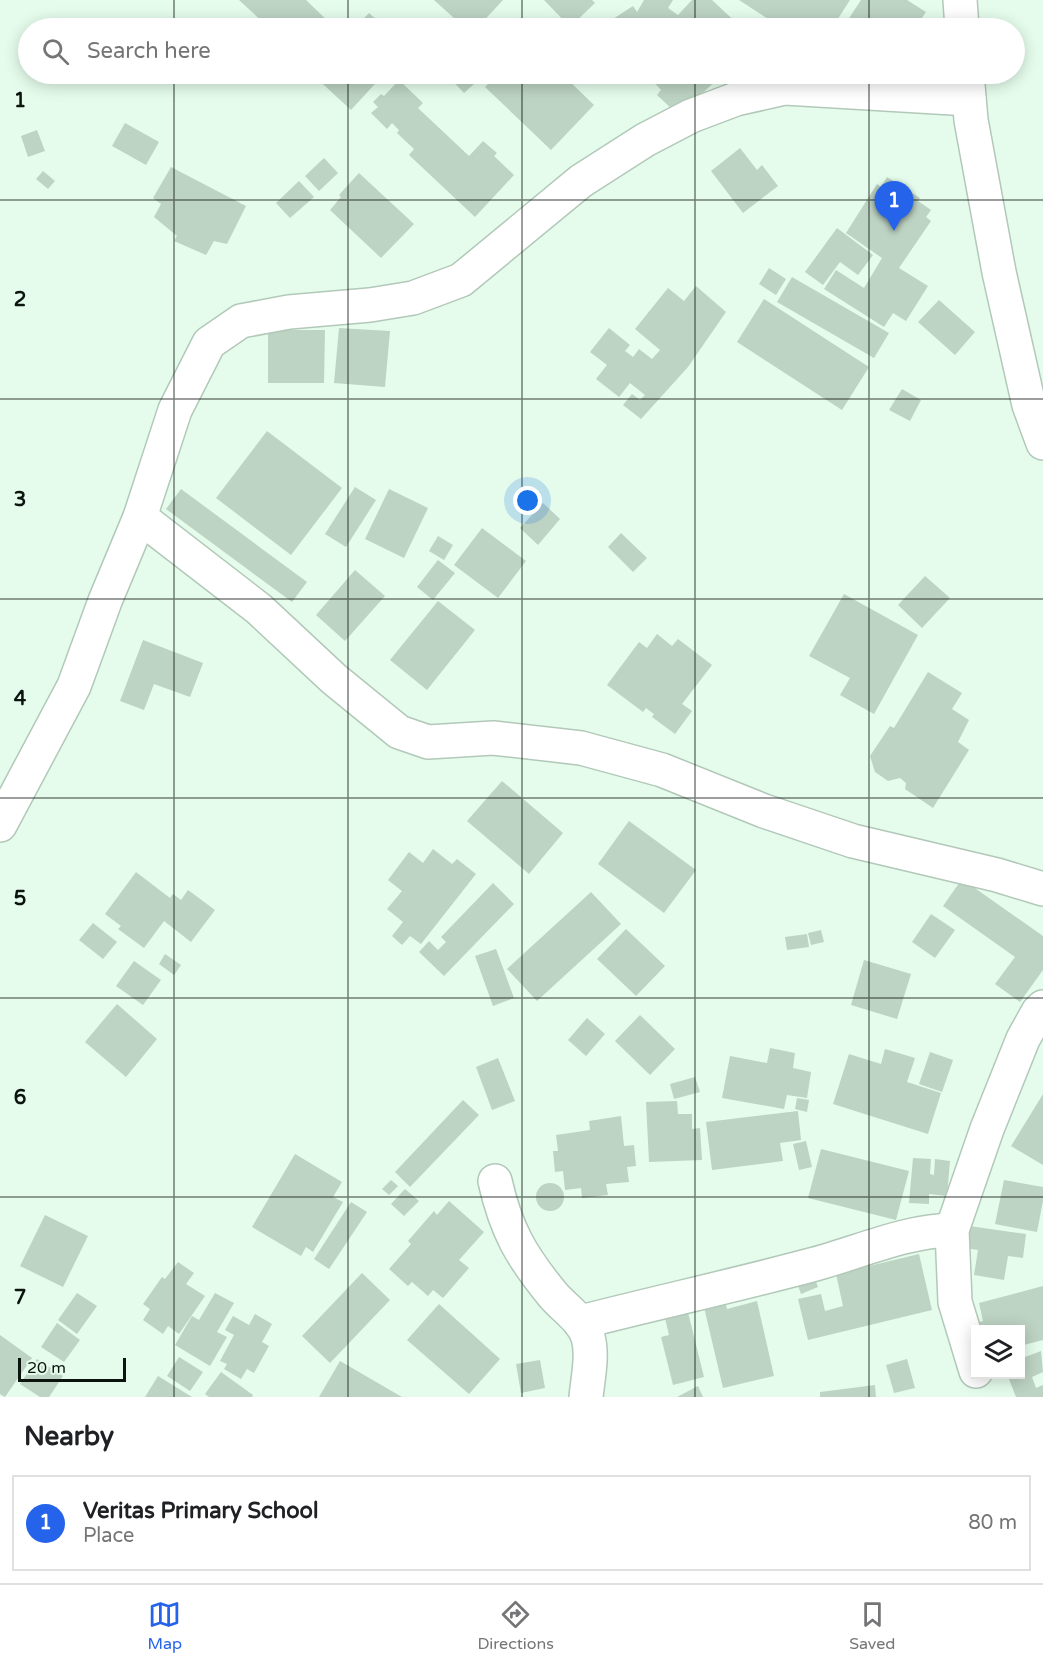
<!DOCTYPE html>
<style>
body{margin:0;font-family:"Varela Round",sans-serif;background:#f2f2f2;color:#202124}
.controls{position:absolute;right:18px;bottom:18px;display:grid;overflow:hidden;border-radius:0px;box-shadow:0 3px 15px #0003}
.controls button{width:54px;height:54px;display:grid;place-items:center;padding:0;border:0;border-bottom:2px solid #e0e0e0;background:#fff;color:#202124;font:30px sans-serif}
.scale{position:absolute;left:18px;bottom:15px;width:108px;box-sizing:border-box;padding-left:6px;border:3px solid #0c140f;border-top:0;font-size:16px;line-height:21px;white-space:nowrap;color:#0c140f;-webkit-text-stroke:4px #e5fcec;paint-order:stroke}
.you{position:absolute;left:528px;top:501px;width:21px;height:21px;margin:-15px;border:4px solid #fff;border-radius:50%;background:#1a73e8;box-shadow:0 0 0 9px #1a73e833}
.badge{display:grid;place-items:center;width:39px;height:39px;border-radius:50%;background:#2563eb;color:#fff;font-size:20px;font-weight:700}
.pin{position:absolute;translate:-50% -50px;filter:drop-shadow(0 2px 3px #0008)}
.pin::after{content:'';position:absolute;top:32px;width:21px;height:18px;background:inherit;clip-path:polygon(0 0,100% 0,50% 100%)}
.list{margin:0;padding:0;list-style:none}
h2{display:flex;justify-content:space-between;align-items:center;height:78px;margin:0;padding:0 24px;font-size:26px}
h2 small{font-size:20px;font-weight:400;color:#757577}
.list li{display:grid;grid-template-columns:39px 1fr auto;gap:18px;align-items:center;box-sizing:border-box;height:96px;margin:0 12px 12px;padding:0 12px;border:2px solid #e0e0e0;border-radius:0px}
.list b{display:block;font-size:22px;white-space:nowrap}
.list p{margin:0;font-size:20px;white-space:nowrap;color:#757577}
.list em{font-size:20px;font-style:normal;color:#757577}
.icon{flex:none;width:33px;height:33px;fill:none;stroke:currentColor;stroke-width:2;stroke-linecap:round;stroke-linejoin:round}
.map{position:relative;flex:none;width:1043px;height:1397px;overflow:hidden}
.search{position:absolute;background:#fff;box-shadow:0 3px 15px #0003;left:18px;right:18px;top:18px;height:66px;display:flex;align-items:center;gap:15px;box-sizing:border-box;padding:0 21px;border-radius:33px;color:#757577;font-size:22px}
.sheet{height:186px;background:#fff}
nav{display:flex;justify-content:space-around;align-items:center;box-sizing:border-box;height:84px;border-top:2px solid #e0e0e0;background:#fff;font-size:16px;color:#757577}
nav a{display:grid;justify-items:center;gap:3px}
nav .on{color:#2563eb}
.map>svg:first-child{display:block}
</style>
<div class="map">
<svg width="1043" height="1397" viewBox="0 0 1043 1397">
<rect width="100%" height="100%" fill="#e5fcec"/>
<g fill="#bdd3c3">
<path d="M239 0H306L332 25 329 28H269Z"/>
<path d="M434 0H503L477 28H465Z"/>
<path d="M544 0H592L595 3 570 27Z"/>
<path d="M644 0H673L668 8 678 15 692 0H712L742 28H651L644 22 635 28H599L633 6 637 12Z"/>
<path d="M739 0H850L832 28H782Z"/>
<path d="M861 0H907L926 12 915 28H848L844 26Z"/>
<path d="M369 13 386 28H355Z"/>
<path d="M440 19 449 28H430Z"/>
<path d="M312 74H384L351 110Z"/>
<path d="M446 74H485L464 93Z"/>
<path d="M498 74H562L594 105 551 150 485 87Z"/>
<path d="M659 74H666L672 78 674 76 681 81 687 74H735L729 80 723 74 691 104 686 99 674 111 657 95 661 90 652 80Z"/>
<path d="M399 80 423 103 418 108 469 156 483 141 497 153 494 156 514 175 475 217 409 155 414 149 397 133 399 130 392 123 387 129 371 113 378 107 373 102 381 94 384 96Z"/>
<path d="M125 123 159 142 146 165 112 146Z"/>
<path d="M37 130 45 151 28 157 21 136Z"/>
<path d="M740 148 757 170 762 165 778 186 743 213 711 171Z"/>
<path d="M324 158 338 173 319 191 305 176Z"/>
<path d="M171 167 246 206 227 244 214 241 206 255 174 241 177 236 154 217 161 204 153 198Z"/>
<path d="M43 171 55 181 48 189 36 179Z"/>
<path d="M359 173 414 224 381 258 330 210 341 197 339 195Z"/>
<path d="M887 177 920 198 918 201 931 210 926 217 931 221 899 268 928 286 906 321 893 313 884 327 824 289 836 270 864 288 882 258 846 233 877 184 881 187Z"/>
<path d="M299 181 314 197 290 218 276 203Z"/>
<path d="M837 228 873 255 858 275 840 262 823 285 805 272Z"/>
<path d="M769 268 786 279 776 295 759 284Z"/>
<path d="M792 277 889 333 874 358 777 302Z"/>
<path d="M696 286 726 312 688 367 641 419 623 405 632 394 640 400 645 395 630 383 619 397 596 379 607 365 590 352 609 328 630 345 625 351 633 357 639 349 652 359 660 350 635 329 668 288 684 301Z"/>
<path d="M764 299 869 367 842 410 737 342Z"/>
<path d="M939 300 975 332 955 355 918 322Z"/>
<path d="M339 328 390 331 385 387 334 383Z"/>
<path d="M268 330H325L324 383H268Z"/>
<path d="M902 389 921 400 910 421 889 410Z"/>
<path d="M267 431 342 488 291 555 216 498Z"/>
<path d="M355 487 376 500 346 547 325 534Z"/>
<path d="M181 489 307 582 292 602 166 509Z"/>
<path d="M389 489 428 508 404 558 365 539Z"/>
<path d="M543 503 560 519 538 545 520 528Z"/>
<path d="M482 528 526 561 498 598 454 565Z"/>
<path d="M621 533 647 558 633 572 608 547Z"/>
<path d="M438 536 453 545 444 560 429 551Z"/>
<path d="M438 560 455 573 433 600 417 587Z"/>
<path d="M355 570 385 596 345 641 316 615Z"/>
<path d="M925 576 950 598 922 628 898 605Z"/>
<path d="M844 594 918 635 874 714 840 695 850 678 809 656Z"/>
<path d="M438 601 475 630 427 690 390 660Z"/>
<path d="M657 634 672 646 678 639 712 665 682 704 692 711 675 734 652 717 654 714 646 708 643 712 607 685 639 642 647 648Z"/>
<path d="M143 640 203 663 190 697 154 684 144 710 120 701Z"/>
<path d="M928 672 962 693 952 709 969 720 958 742 969 750 933 808 905 789 906 783 900 778 888 781 875 772 870 756 890 726 894 728Z"/>
<path d="M502 781 563 833 529 874 467 821Z"/>
<path d="M629 821 696 870 664 913 598 864Z"/>
<path d="M433 849 452 864 457 859 476 874 421 944 410 936 402 945 392 936 403 922 387 909 402 891 388 880 409 852 423 863Z"/>
<path d="M136 872 170 898 173 894 181 900 188 890 215 910 191 942 164 921 144 948 118 929 121 926 105 914Z"/>
<path d="M962 879 1043 936V970L1020 1002 995 984 1015 957 943 906Z"/>
<path d="M493 883 514 904 444 976 419 952 429 941 438 950 446 942 441 937Z"/>
<path d="M591 892 621 924 537 1001 507 969Z"/>
<path d="M931 914 955 930 935 958 912 942Z"/>
<path d="M93 923 117 942 103 959 79 940Z"/>
<path d="M626 929 665 966 636 996 597 959Z"/>
<path d="M821 930 824 942 811 945 808 933Z"/>
<path d="M807 934 809 947 787 950 785 937Z"/>
<path d="M496 949 514 998 493 1006 475 956Z"/>
<path d="M165 954 181 965 174 975 159 964Z"/>
<path d="M864 960 911 974 897 1019 851 1005Z"/>
<path d="M134 961 161 980 143 1005 116 986Z"/>
<path d="M117 1004 157 1039 126 1077 85 1042Z"/>
<path d="M640 1015 675 1049 650 1075 615 1041Z"/>
<path d="M587 1018 605 1034 586 1056 568 1040Z"/>
<path d="M770 1048 795 1053 793 1068 811 1072 807 1098 787 1095 784 1109 722 1098 730 1056 767 1063Z"/>
<path d="M885 1049 915 1058 907 1082 941 1093 928 1134 833 1104 849 1054 881 1064Z"/>
<path d="M930 1052 953 1060 942 1092 919 1084Z"/>
<path d="M498 1058 515 1101 492 1110 476 1067Z"/>
<path d="M695 1077 700 1092 674 1099 670 1084Z"/>
<path d="M1043 1094V1165L1011 1146Z"/>
<path d="M797 1098 809 1100 807 1112 795 1109Z"/>
<path d="M463 1100 479 1115 410 1187 395 1172Z"/>
<path d="M677 1101 678 1114H692V1129L700 1128 702 1160 649 1162 646 1102Z"/>
<path d="M798 1111 801 1140 780 1143 783 1161 712 1170 706 1122Z"/>
<path d="M621 1116 624 1146 634 1145 636 1166 627 1167 629 1182 606 1184 608 1195 582 1198 581 1188 565 1190 563 1171 555 1172 553 1151H558L556 1135 590 1130 589 1121Z"/>
<path d="M806 1141 812 1167 799 1170 793 1144Z"/>
<path d="M821 1149 909 1171 896 1220 808 1198Z"/>
<path d="M295 1154 342 1182 333 1197 343 1202 313 1252 306 1247 301 1256 252 1227Z"/>
<path d="M913 1158 931 1159 930 1174 934 1175 935 1159 950 1161 947 1196 929 1194V1204L909 1203Z"/>
<path d="M391 1180 398 1186 389 1195 382 1189Z"/>
<path d="M1004 1180 1043 1187V1201L1037 1232 995 1224Z"/>
<circle cx="550" cy="1197" r="14"/>
<path d="M405 1189 419 1201 404 1216 391 1204Z"/>
<path d="M449 1201 484 1232 459 1260 469 1268 443 1298 433 1290 428 1296 412 1282 408 1286 389 1269 411 1244 408 1241 434 1211 437 1215Z"/>
<path d="M351 1202 367 1212 329 1269 314 1259Z"/>
<path d="M45 1215 88 1236 63 1287 20 1266Z"/>
<path d="M969 1226 1026 1234 1023 1258 1008 1256 1004 1280 974 1275 978 1250 965 1248Z"/>
<path d="M919 1254 932 1310 808 1340 798 1299 821 1294 825 1311 843 1306 836 1274Z"/>
<path d="M178 1262 194 1273 186 1284 205 1296 179 1334 168 1326 163 1334 143 1320 150 1309 143 1304 162 1277 165 1279Z"/>
<path d="M812 1271 818 1287 801 1294 795 1277Z"/>
<path d="M362 1273 390 1300 330 1363 302 1336Z"/>
<path d="M1043 1286V1340L1020 1346V1330H975L973 1324 983 1321 979 1303Z"/>
<path d="M77 1293 97 1306 77 1334 58 1320Z"/>
<path d="M215 1293 234 1303 217 1332 227 1337 210 1366 175 1345 192 1316 199 1320Z"/>
<path d="M724 1297 727 1309 757 1301 774 1376 723 1388 703 1303Z"/>
<path d="M439 1304 500 1359 469 1394 407 1340Z"/>
<path d="M687 1308 704 1377 673 1385 661 1337 669 1335 664 1314Z"/>
<path d="M255 1314 272 1324 262 1342 269 1346 254 1373 247 1369 241 1379 224 1369 227 1364 220 1361 234 1335 225 1330 233 1316 249 1325Z"/>
<path d="M57 1323 80 1340 64 1362 41 1347Z"/>
<path d="M0 1335 32 1358 5 1397 0 1394Z"/>
<path d="M1041 1351 1043 1372 1032 1377 1036 1388 1043 1385V1397H1016L1007 1374H1020V1359Z"/>
<path d="M179 1357 203 1372 190 1391 167 1376Z"/>
<path d="M37 1359 63 1376 49 1397H40L20 1384Z"/>
<path d="M907 1359 915 1388 894 1393 886 1365Z"/>
<path d="M540 1360 545 1388 521 1393 516 1364Z"/>
<path d="M340 1361 402 1397H319Z"/>
<path d="M221 1372 253 1395 252 1397H209L205 1394Z"/>
<path d="M158 1376 192 1397H145Z"/>
<path d="M875 1385 876 1397H820V1392Z"/>
<path d="M698 1386 703 1397H677Z"/>
</g>
<g fill="none" stroke-linecap="round" stroke-linejoin="round">
<g stroke="#b2c8b9" stroke-width="36">
<g id="minor">
<path d="M960 0 962 28"/>
<path d="M967 74 971 120 999 272 1029 405 1043 443"/>
<path d="M140 517 259 609 334 679 399 732 428 742 493 738 581 748 662 770 764 811 853 841 997 875 1043 889"/>
<path d="M0 825 74 686 105 601 140 517 175 410 209 343 241 321 289 312 370 305 413 298 461 280 581 181 645 140 691 116 736 99 785 88 969 99"/>
<path d="M495 1181C506 1230 521 1256 553 1295 565 1309 582 1319 588 1337 593 1355 588 1378 586 1397"/>
<path d="M581 1322C659 1302 737 1285 815 1264 860 1252 905 1231 952 1230"/>
<path d="M976 1371 955 1302 952 1230 987 1129 1023 1039 1038 1012 1043 1007"/>
</g>
</g>
<use href="#minor" stroke="#fff" stroke-width="33"/>
</g>
<path fill="none" stroke="#0c140f" stroke-width="1.5" stroke-opacity="0.55" d="M174 0V28M348 0V28M522 0V28M695 0V28M869 0V28M174 74V1397M348 74V1397M522 74V1397M695 74V1397M869 74V1397M0 200H1043M0 399H1043M0 599H1043M0 798H1043M0 998H1043M0 1197H1043"/>
<g font-size="20" text-anchor="middle" font-weight="bold" fill="#0c140f" stroke="#e5fcec" stroke-width="4.5" stroke-linejoin="round" paint-order="stroke">
<text x="20" y="107">1</text>
<text x="20" y="306">2</text>
<text x="20" y="506">3</text>
<text x="20" y="705">4</text>
<text x="20" y="905">5</text>
<text x="20" y="1104">6</text>
<text x="20" y="1304">7</text>
</g>
</svg>
<div class="controls">
<button><svg class="icon" aria-label="layers" viewBox="0 0 24 24"><path d="M12 4l9 5-9 5-9-5zM3 14l9 5 9-5"/></svg></button>
</div>
<div class="scale">20 m</div>
<div class="you"></div>
<div class="pin badge" style="left:894px;top:231px">1</div>
<div class="search"><svg class="icon" aria-label="search" viewBox="0 0 24 24"><circle cx="10" cy="10" r="6"/><path d="M15 15l6 6"/></svg>Search here</div>
</div>
<section class="sheet">
<h2>Nearby<small></small></h2>
<ul class="list">
<li><span class="badge">1</span><div><b>Veritas Primary School</b><p>Place</p></div><em>80 m</em></li>
</ul>
</section>
<nav>
<a class="on"><svg class="icon" aria-label="map" viewBox="0 0 24 24"><path d="M3 6l6-2 6 2 6-2v14l-6 2-6-2-6 2zM9 4v14M15 6v14"/></svg>Map</a>
<a><svg class="icon" aria-label="directions" viewBox="0 0 24 24"><path d="M12 3l9 9-9 9-9-9zM9 14v-3h6M13 9l2 2-2 2"/></svg>Directions</a>
<a><svg class="icon" aria-label="saved" viewBox="0 0 24 24"><path d="M7 4h10v16l-5-4-5 4z"/></svg>Saved</a>
</nav>
